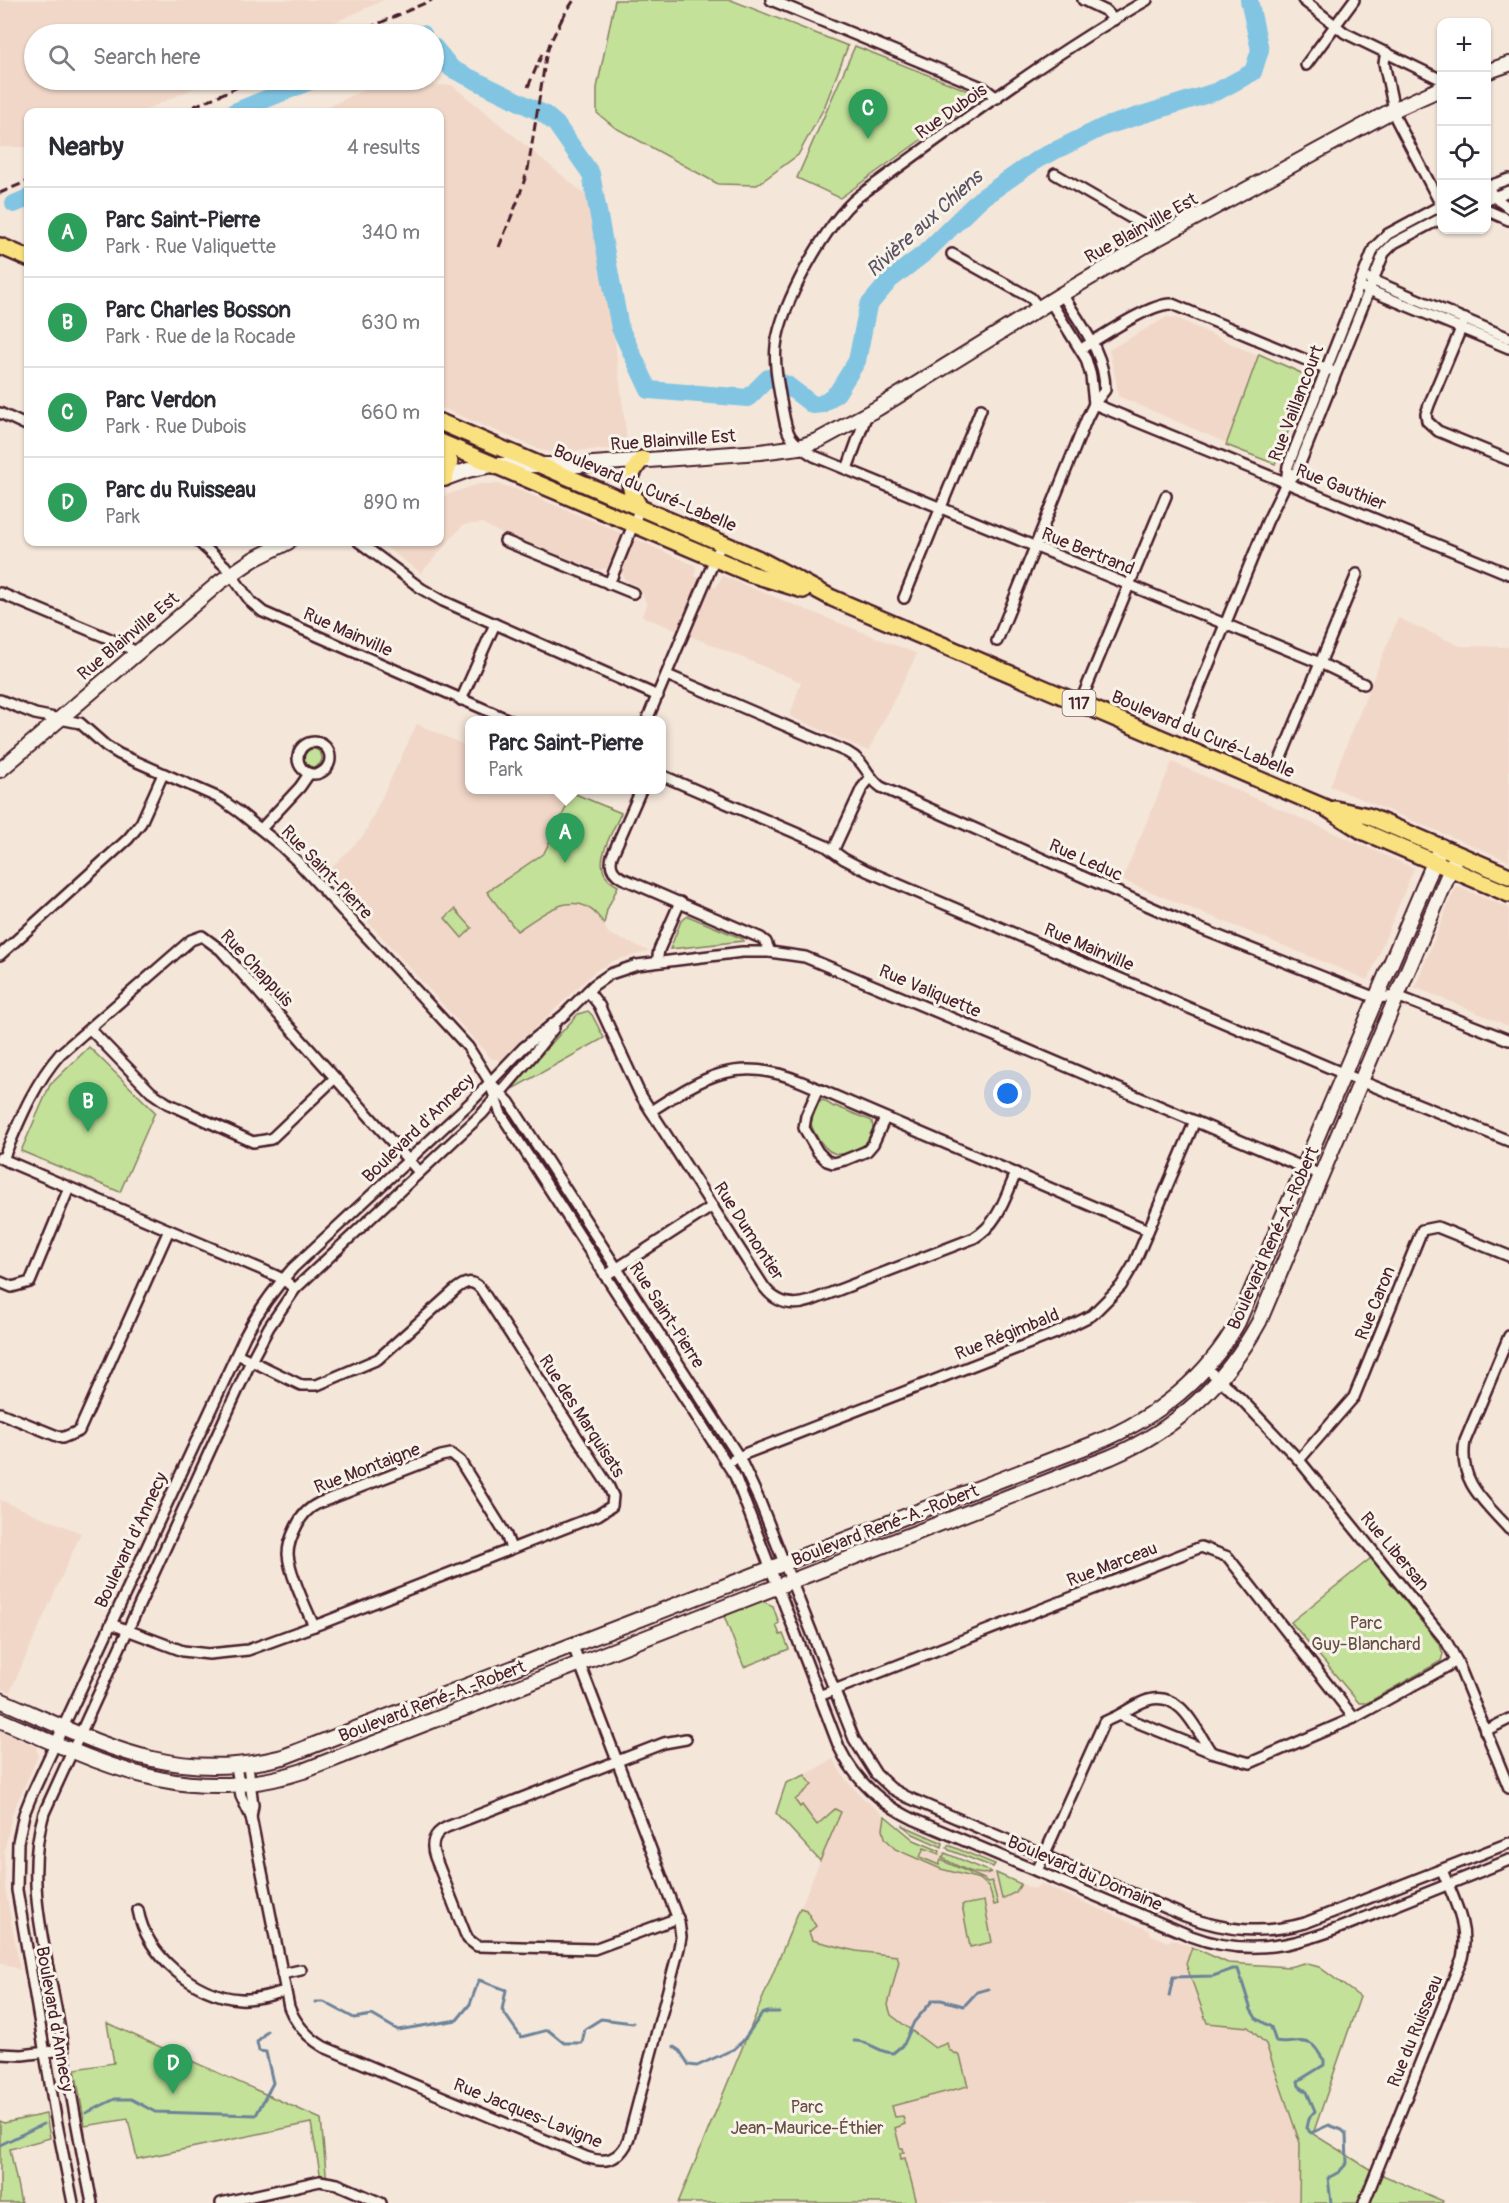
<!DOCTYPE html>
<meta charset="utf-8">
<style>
body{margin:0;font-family:Pangolin,sans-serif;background:#f7f7f7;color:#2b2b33}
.controls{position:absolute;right:18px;top:18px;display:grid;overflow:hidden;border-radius:12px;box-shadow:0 2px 4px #0004}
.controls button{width:54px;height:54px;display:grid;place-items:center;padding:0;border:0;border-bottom:2px solid #e1e1e2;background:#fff;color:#2b2b33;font:30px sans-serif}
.you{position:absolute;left:1008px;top:1094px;width:21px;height:21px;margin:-15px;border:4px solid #fff;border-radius:50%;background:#1a73e8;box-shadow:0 0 0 9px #1a73e833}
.badge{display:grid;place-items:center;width:39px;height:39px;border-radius:50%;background:#b45309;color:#fff;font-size:20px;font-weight:700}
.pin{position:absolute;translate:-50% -50px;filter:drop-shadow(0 2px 3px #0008)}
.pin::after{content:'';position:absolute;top:32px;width:21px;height:18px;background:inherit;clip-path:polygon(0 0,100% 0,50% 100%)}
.popup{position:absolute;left:465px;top:716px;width:201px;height:78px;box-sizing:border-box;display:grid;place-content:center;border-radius:12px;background:#fff;filter:drop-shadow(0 2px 4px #0005);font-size:20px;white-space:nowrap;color:#7c7c81}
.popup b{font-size:22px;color:#2b2b33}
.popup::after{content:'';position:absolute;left:50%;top:100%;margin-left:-12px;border:12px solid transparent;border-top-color:#fff}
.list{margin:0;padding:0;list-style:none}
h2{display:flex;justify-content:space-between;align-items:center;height:78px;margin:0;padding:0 24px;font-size:26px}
h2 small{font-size:20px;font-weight:400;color:#7c7c81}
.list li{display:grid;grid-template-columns:39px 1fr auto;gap:18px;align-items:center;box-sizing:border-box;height:90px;padding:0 24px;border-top:2px solid #e1e1e2}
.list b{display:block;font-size:22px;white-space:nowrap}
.list p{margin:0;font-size:20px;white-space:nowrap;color:#7c7c81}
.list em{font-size:20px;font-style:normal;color:#7c7c81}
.icon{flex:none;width:33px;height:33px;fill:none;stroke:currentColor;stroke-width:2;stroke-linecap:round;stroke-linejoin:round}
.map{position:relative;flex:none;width:1509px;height:2203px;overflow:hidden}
.search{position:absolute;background:#fff;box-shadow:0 2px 4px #0004;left:24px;top:24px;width:420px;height:66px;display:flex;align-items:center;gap:15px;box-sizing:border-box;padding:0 21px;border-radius:33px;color:#7c7c81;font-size:22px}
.panel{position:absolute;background:#fff;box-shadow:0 2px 4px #0004;left:24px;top:108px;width:420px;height:438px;border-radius:12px}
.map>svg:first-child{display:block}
</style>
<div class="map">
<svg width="1509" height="2203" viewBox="0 0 1509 2203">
<rect width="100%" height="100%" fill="#f4e6d9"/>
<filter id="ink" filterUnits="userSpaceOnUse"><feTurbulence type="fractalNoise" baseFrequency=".0167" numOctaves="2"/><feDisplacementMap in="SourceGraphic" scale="12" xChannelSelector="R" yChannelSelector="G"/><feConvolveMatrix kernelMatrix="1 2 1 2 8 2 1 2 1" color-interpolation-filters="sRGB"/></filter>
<g filter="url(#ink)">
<g fill="#f1d7c8">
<path d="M0 0H384L309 34H34V80H212L141 112H28V147H0Z"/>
<path d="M452 85 598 205 628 448 549 452 541 450 440 407V112H317L368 88Z"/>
<path d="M1167 317 1179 319 1307 379 1273 463 1118 396 1116 380 1109 350Z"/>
<path d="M479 484H498L516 489 638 540 696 566 695 576 716 588 722 576 917 654 868 751 790 716 801 682 642 616 647 604 639 587 625 580 623 574 606 568 599 570 506 536 482 523 463 525 421 573 379 542H440V497Z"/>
<path d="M1398 618 1460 646 1509 647V861L1330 786Z"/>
<path d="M417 724 469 747V790H566L573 793 544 853 505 879 517 931 555 906 575 903 585 906 596 913 609 934 649 951 613 961 595 971 504 1058 499 1060 491 1058 325 874 364 835Z"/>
<path d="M1172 762 1414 868 1368 980 1122 880Z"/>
<path d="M1456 886 1509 908V1026L1415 987Z"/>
<path d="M0 1500 81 1533 10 1692 0 1688Z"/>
<path d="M0 1730 36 1746 38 1756 12 1814 4 1852 5 1887 20 1970 0 1962Z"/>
<path d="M833 1759 846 1780 863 1798 914 1840 1034 1889 1041 1884 1149 1930 1150 1934 1168 1942 1172 1939 1192 1947 1187 1964 1266 2044 1300 2143 1299 2203H678L820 1861 776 1813 786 1783 807 1774Z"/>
</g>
<g fill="#c3e199" stroke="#868062" stroke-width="1.5">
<path d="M615 0H731L848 46 824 108 798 155 757 185 718 184 614 127 597 113V88Z"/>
<path d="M855 46 974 93 978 99 840 198 797 178Z"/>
<path d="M1259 354 1310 377 1275 464 1226 445Z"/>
<circle cx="313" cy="758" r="9"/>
<path d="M573 793 621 813C611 836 586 871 618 886L607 910 604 924C578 883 545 913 517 931L487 892 544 853Z"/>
<path d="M455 909 472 928 462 938 445 918Z"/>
<path d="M688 916 743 939V941L670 949 681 921Z"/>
<path d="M588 1011 592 1015 604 1038 514 1088 515 1084 578 1014Z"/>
<path d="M89 1047 155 1112 120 1192 21 1151 50 1085Z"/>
<path d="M823 1100 834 1107 835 1106 872 1121 873 1128 866 1144C848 1155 833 1161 820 1141 816 1135 812 1130 811 1123L817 1104Z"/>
<path d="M541 1167 556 1183 603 1256 598 1259Z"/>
<path d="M622 1285 726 1445 721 1448 618 1288Z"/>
<path d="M1371 1558 1440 1645 1443 1654 1441 1661 1367 1703H1359L1291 1622Z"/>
<path d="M762 1601 773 1606 779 1623 776 1625 780 1635 783 1634 789 1649 744 1667 724 1616Z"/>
<path d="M805 1775 812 1785 795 1800 800 1807 802 1805 817 1825 835 1809 841 1812 820 1861 776 1813 786 1783Z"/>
<path d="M885 1816 914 1840 940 1851 939 1854 924 1848 920 1857 939 1865 941 1860 984 1879 987 1882 992 1881 998 1904 994 1905 989 1887 980 1879 941 1869 895 1849 885 1838 883 1829Z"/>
<path d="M902 1825 943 1843 942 1847 913 1834Z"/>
<path d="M948 1845 995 1864 993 1867 949 1850 947 1848Z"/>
<path d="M945 1853 991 1872C978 1879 955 1864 942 1858Z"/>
<path d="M996 1873 1021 1884 1016 1892 1002 1899Z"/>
<path d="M984 1901 992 1942 970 1947 962 1905Z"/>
<path d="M800 1908 806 1910 816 1926 809 1932 812 1940 856 1951 897 1956 899 1961 888 2005 891 2015 935 2048 947 2043 949 2050 960 2056 968 2086 892 2106 895 2117 903 2116 905 2124 895 2128 900 2148H903L904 2152 900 2153 901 2159 905 2158 917 2203H678Z"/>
<path d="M1192 1947 1228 1963 1289 1967 1304 1963 1319 1967 1360 1997 1313 2134 1371 2170 1443 2201 1442 2203H1299L1300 2143 1266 2044 1248 2027 1207 2023 1186 1964Z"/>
<path d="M107 2023 321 2119 327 2183 322 2184 311 2123 137 2159 128 2119 85 2126 75 2069 114 2063Z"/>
<path d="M46 2114 50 2138 10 2149 21 2203H0V2121L4 2123Z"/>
</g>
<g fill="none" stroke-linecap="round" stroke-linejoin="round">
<g stroke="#6c8399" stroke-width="3">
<path d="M1169 1996 1173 1977 1213 1976 1233 1969H1238L1251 2010 1256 2018 1271 2027 1276 2042C1287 2045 1300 2038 1311 2044 1317 2047 1319 2055 1324 2060V2065L1298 2081 1299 2086 1307 2092 1315 2111 1308 2119 1306 2128 1311 2133 1329 2125 1342 2130 1346 2134 1347 2163 1339 2172 1328 2178 1331 2203"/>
<path d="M315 2002H324L354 2018 372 2015 398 2030 457 2020 470 2004 479 1980 506 1990 502 2010 521 2037 548 2030 564 2043H582L585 2029 601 2019 633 2023"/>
<path d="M854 2041C869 2040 878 2053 893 2053L904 2044 914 2022 933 2000H941L964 2006 977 1992 988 1989"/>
<path d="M674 2047 680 2051 689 2065 697 2066 734 2049 742 2042 762 2014 768 2012H779"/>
<path d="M86 2113 115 2099H131L155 2112 256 2115 273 2083 266 2052 259 2051 257 2042 267 2031"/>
<path d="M0 2145 43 2124"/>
</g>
<g stroke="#82c5e3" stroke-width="18">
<path d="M418 34H423"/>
<path d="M434 47 452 69 544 114 556 124 591 174 620 328 649 390 748 398 768 378 787 385 813 405 822 404 837 393 857 361 868 306 890 280 926 252 979 200 1038 159 1103 127 1218 91 1253 72 1260 50 1249 0"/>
<path d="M234 112 313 80"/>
<path d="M14 204 28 198"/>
</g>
<g stroke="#4a1f2b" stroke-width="14">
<g id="street">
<path d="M771 0 984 88 997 98"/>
<path d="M1083 0 1106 11 1114 20"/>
<path d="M1147 0C1047 57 953 128 859 196 827 221 780 306 776 346 774 365 778 383 781 401 787 432 785 439 814 456L1320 663 1364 684"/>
<path d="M1303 0 1345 33 1438 78 1442 81"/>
<path d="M1386 52 1384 63 1396 119 1442 207"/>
<path d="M1306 65 1354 0"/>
<path d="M1055 174 1143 225 1156 239"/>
<path d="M1486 187 1509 179"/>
<path d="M1488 187 1494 197 1509 208"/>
<path d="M1486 200 1509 191"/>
<path d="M1486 210 1509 220"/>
<path d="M952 254 1031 298 1039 308"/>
<path d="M1367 278 1509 338"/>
<path d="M1364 288 1509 348"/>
<path d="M1050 301 1086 359 1091 376 1094 404"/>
<path d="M1465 319 1429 405 1426 414 1427 421 1438 431 1509 460"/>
<path d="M1081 349C1101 337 1150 303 1172 304L1330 370"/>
<path d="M1094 404 1509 574"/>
<path d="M0 413 28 426"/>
<path d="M847 469 867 414"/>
<path d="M1286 483 1297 471 1384 253 1394 243 1442 218"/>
<path d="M505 541 633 593"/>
<path d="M199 542 225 566 251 602 263 612 509 720"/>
<path d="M359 542 422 589 443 601 658 696"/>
<path d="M609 584 640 508"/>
<path d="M0 593 120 643 136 652"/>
<path d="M904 598 981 409"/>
<path d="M997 641 1087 418 1094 404 1105 390C1105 352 1080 324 1062 294"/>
<path d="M667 675 847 752C867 763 865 775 881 787L1196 927 1376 998 1397 996 1509 1040"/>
<path d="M0 700 35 714 80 723 106 746 119 754 219 798 239 812 280 845 296 860 468 1047 490 1082 509 1102 739 1457 760 1502 854 1739 876 1774 891 1788 907 1797 1185 1916C1226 1931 1263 1935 1305 1923L1509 1843"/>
<path d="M461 700 495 624"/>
<path d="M1080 703 1166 496"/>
<path d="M647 720 722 542"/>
<path d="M1186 720 1267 522 1286 483 1288 466 1374 248 1388 234 1442 205"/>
<circle cx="314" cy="758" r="16"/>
<path d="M1280 760 1357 574"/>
<path d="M661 775 826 846 844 859 867 871 1361 1081 1509 1141"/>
<path d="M641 790 612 856C609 867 613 873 622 878L761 938 766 942 770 952"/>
<path d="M261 829 300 787 309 774"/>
<path d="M833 851 862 788 871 777"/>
<path d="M0 955 128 839 141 823 163 774"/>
<path d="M657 962 659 950 680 902"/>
<path d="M588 991 599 1005 640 1094 764 1287C776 1303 792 1307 810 1301L974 1238C998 1224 1005 1198 1016 1173"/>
<path d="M90 1029 151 1092 167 1103 253 1142 271 1139 335 1078"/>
<path d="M491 1087 501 1114 735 1476 839 1747C855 1780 880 1803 913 1819L1191 1936C1264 1964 1322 1935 1389 1908 1429 1892 1469 1876 1509 1860"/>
<path d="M818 1089 806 1116 804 1128 818 1152 827 1161 833 1163 845 1160 867 1151 873 1144 885 1118"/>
<path d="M651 1111C705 1076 738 1055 802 1082L1148 1230"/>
<path d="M0 1158 263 1270 283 1279 295 1289"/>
<path d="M3 1159C19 1122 33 1085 60 1054L191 940 202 936 221 950 419 1172"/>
<path d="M605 1276 713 1206"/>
<path d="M0 1282 12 1287 30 1282 69 1188"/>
<path d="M1509 1336 1465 1441C1458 1482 1484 1501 1509 1529"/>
<path d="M1206 1368 1241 1399 1299 1460 1446 1641 1457 1661 1509 1788"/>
<path d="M0 1413 62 1438 79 1431 169 1230"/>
<path d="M733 1460 747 1453 1056 1333 1092 1315 1121 1286 1134 1264 1195 1121"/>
<path d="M1299 1460 1354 1397 1422 1230 1437 1227 1509 1256"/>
<path d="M111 1624 183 1651 209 1654 248 1650 325 1622 598 1515 612 1506 613 1496 608 1485 481 1289C472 1279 465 1282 456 1289L378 1359 317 1385H301L237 1354"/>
<path d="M314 1626C306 1608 289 1573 288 1554 288 1545 292 1535 296 1527 301 1516 308 1508 319 1503L441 1456 451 1454 460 1461 506 1535 511 1548"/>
<path d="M819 1696 1201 1547 1228 1557 1354 1718"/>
<path d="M1119 1715C1128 1710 1138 1703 1148 1700 1181 1690 1196 1730 1211 1752"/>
<path d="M1485 1731 1509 1719"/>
<path d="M248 1765 253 1805 251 1817"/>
<path d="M236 1766 241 1796 251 1817 289 2007C296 2025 307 2037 324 2047L586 2157C605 2164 619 2160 628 2141L679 1948 681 1937 679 1922 573 1646"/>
<path d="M1037 1871 1104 1722 1119 1715 1211 1752 1250 1763 1354 1718 1457 1661"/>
<path d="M138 1910C146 1955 194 1996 240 1999 255 2000 271 1995 285 1991"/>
<path d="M678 1918 594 1949 477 1946 468 1939 465 1933 435 1857C430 1843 434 1833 447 1827L664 1743 686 1739"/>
<path d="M282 1974 301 1970"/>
<path d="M0 2054 22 2055 63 2050"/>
<path d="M73 2203 57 2124 17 1890 18 1842 24 1814 32 1794 245 1336C258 1311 274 1289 293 1268L471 1102 523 1048 564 1015 594 985 610 974 637 965 742 952H770L805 957 1002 1039 1321 1175"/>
<path d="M92 2203C79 2140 68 2077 57 2013 45 1948 24 1879 44 1813L251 1361 269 1327 295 1289 482 1114 532 1056 554 1028"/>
<path d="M221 2203 320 2181 337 2184 381 2203"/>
<path d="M1364 2203 1462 1958C1470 1927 1453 1898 1442 1870"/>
</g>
</g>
<g stroke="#4a1f2b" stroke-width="18">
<g id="secondary">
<path d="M1486 72 1509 64"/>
<path d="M440 480 468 470 493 465H579L760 452 799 447 819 440 878 408 1062 294 1156 239 1393 110 1442 88"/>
<path d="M0 770 220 582 254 559 288 542"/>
<path d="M0 1700C101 1743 170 1785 283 1757L1093 1444C1155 1419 1205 1381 1238 1322L1441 846"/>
<path d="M0 1720C104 1764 187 1809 303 1771L1111 1457C1177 1429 1225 1384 1259 1322L1455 859"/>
</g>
</g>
<g stroke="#4a1f2b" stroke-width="20">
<g id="primary">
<path d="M0 246 28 258"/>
<path d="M440 422 759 559 832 598 1326 808 1362 831 1509 894"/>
<path d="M440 442 751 574 803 590"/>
<path d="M441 443 450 462 445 478"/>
<path d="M640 508C628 486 625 480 642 459"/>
<path d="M1335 809 1368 816 1509 876"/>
</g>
</g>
<use href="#street" stroke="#f7f3e8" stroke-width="9"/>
<use href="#secondary" stroke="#f7f3e8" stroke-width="14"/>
<use href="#primary" stroke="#fae180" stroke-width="15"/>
<g stroke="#4a1f2b" stroke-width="3" stroke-dasharray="9 4.5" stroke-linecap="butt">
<path d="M561 20 574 0"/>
<path d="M355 34 432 0"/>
<path d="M528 87 542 54"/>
<path d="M181 112 254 80"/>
<path d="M0 193 28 181"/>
<path d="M499 247 518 200 528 169 546 56 550 43 564 15"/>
</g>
</g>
</g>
<g text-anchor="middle" stroke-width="6" stroke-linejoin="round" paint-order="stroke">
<rect fill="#f7f3e8" stroke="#7e5f64" stroke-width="1.5" x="1062.5" y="690" width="33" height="26" rx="4.5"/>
<g font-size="16" font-weight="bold" fill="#4a1f2b">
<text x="1079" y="709">117</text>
</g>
<g font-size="18" fill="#4a1f2b" stroke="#f7f3e8">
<text transform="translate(951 111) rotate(-35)" y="6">Rue Dubois</text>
<text transform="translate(1141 228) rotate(-29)" y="6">Rue Blainville Est</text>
<text transform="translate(1296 403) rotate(-69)" y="6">Rue Vaillancourt</text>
<text transform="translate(673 440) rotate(-4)" y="6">Rue Blainville Est</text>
<text transform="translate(1341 487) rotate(22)" y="6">Rue Gauthier</text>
<text transform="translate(645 488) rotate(23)" y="6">Boulevard du Curé-Labelle</text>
<text transform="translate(1088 551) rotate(22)" y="6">Rue Bertrand</text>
<text transform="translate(348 632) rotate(24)" y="6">Rue Mainville</text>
<text transform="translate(128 636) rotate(-40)" y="6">Rue Blainville Est</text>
<text transform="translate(1203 734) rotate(23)" y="6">Boulevard du Curé-Labelle</text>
<text transform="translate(1086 860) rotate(24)" y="6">Rue Leduc</text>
<text transform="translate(327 872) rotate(46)" y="6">Rue Saint-Pierre</text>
<text transform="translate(1089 947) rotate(23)" y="6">Rue Mainville</text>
<text transform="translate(257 968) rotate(47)" y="6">Rue Chappuis</text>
<text transform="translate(930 991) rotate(23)" y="6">Rue Valiquette</text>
<text transform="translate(418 1128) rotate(-44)" y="6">Boulevard d'Annecy</text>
<text transform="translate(749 1231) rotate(57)" y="6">Rue Dumontier</text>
<text transform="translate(1273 1238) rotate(-66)" y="6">Boulevard René-A.-Robert</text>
<text transform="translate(1375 1303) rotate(-68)" y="6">Rue Caron</text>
<text transform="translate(667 1315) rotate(57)" y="6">Rue Saint-Pierre</text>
<text transform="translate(1007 1334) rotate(-22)" y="6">Rue Régimbald</text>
<text transform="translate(582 1416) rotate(57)" y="6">Rue des Marquisats</text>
<text transform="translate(367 1468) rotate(-21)" y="6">Rue Montaigne</text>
<text transform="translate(885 1525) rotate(-21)" y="6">Boulevard René-A.-Robert</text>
<text transform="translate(131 1540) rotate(-65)" y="6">Boulevard d'Annecy</text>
<text transform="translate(1395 1551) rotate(50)" y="6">Rue Libersan</text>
<text transform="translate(1112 1564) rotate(-21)" y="6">Rue Marceau</text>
<text transform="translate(432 1701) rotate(-21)" y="6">Boulevard René-A.-Robert</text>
<text transform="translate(1085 1873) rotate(23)" y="6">Boulevard du Domaine</text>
<text transform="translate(55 2019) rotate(80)" y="6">Boulevard d'Annecy</text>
<text transform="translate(1415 2031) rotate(-68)" y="6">Rue du Ruisseau</text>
<text transform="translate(528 2113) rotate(22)" y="6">Rue Jacques-Lavigne</text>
</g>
<g font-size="18" fill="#685046" stroke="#f7f3e8">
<text x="1366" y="1629">Parc<tspan x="1366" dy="21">Guy-Blanchard</tspan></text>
<text x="807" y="2113">Parc<tspan x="807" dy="21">Jean-Maurice-Éthier</tspan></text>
</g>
<g font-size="20" font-style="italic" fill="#5b5162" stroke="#f7f3e8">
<text transform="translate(924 223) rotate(-42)" y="7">Rivière aux Chiens</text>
</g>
</g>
</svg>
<div class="controls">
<button>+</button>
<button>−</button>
<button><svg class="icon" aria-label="locate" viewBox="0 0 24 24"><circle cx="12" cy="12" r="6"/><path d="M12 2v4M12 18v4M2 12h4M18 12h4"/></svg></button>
<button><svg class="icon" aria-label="layers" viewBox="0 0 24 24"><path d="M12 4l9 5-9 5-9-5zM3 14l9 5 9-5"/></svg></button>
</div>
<div class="you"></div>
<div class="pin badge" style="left:565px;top:863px;background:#2e9e5b">A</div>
<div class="popup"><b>Parc Saint-Pierre</b>Park</div>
<div class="pin badge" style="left:88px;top:1132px;background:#2e9e5b">B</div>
<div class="pin badge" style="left:868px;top:139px;background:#2e9e5b">C</div>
<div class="pin badge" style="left:173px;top:2094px;background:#2e9e5b">D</div>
<div class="search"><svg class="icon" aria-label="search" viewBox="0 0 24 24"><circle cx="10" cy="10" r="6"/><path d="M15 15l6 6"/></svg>Search here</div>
<section class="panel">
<h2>Nearby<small>4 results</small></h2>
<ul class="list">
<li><span class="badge" style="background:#2e9e5b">A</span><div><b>Parc Saint-Pierre</b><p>Park · Rue Valiquette</p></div><em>340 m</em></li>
<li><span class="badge" style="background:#2e9e5b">B</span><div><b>Parc Charles Bosson</b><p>Park · Rue de la Rocade</p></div><em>630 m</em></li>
<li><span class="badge" style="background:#2e9e5b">C</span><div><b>Parc Verdon</b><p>Park · Rue Dubois</p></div><em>660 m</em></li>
<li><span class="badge" style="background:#2e9e5b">D</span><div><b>Parc du Ruisseau</b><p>Park</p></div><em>890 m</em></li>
</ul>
</section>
</div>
